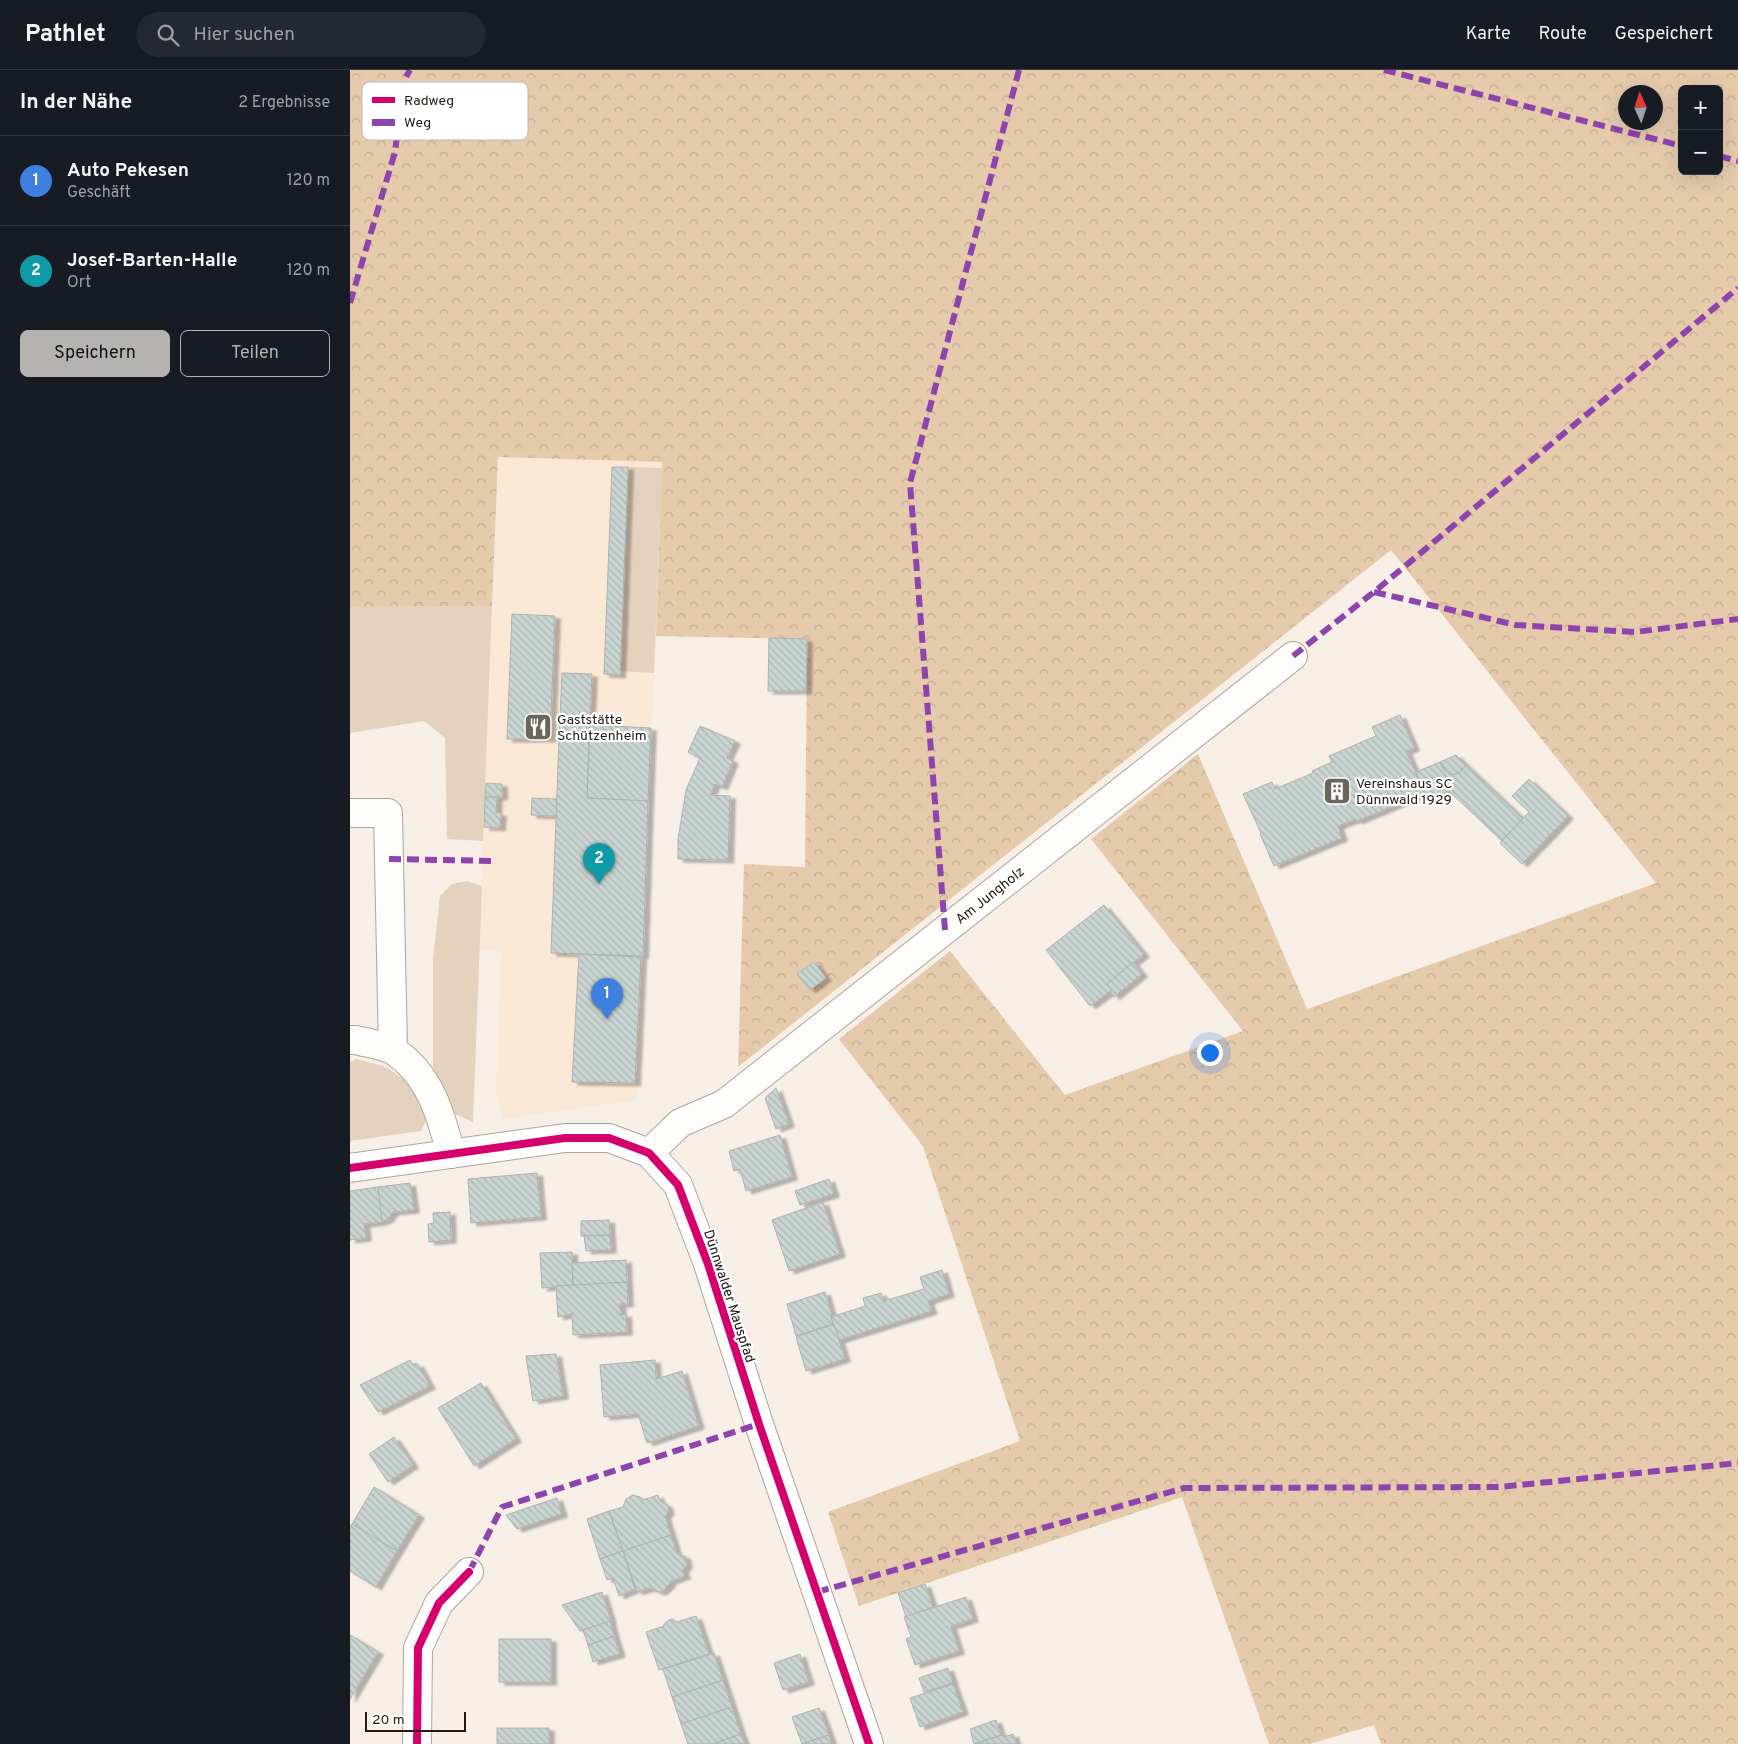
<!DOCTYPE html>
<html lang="de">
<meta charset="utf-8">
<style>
body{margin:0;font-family:Overpass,sans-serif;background:#242831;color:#f1f3f6}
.controls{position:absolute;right:15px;top:15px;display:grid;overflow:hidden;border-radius:8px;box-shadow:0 5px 20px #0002}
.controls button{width:45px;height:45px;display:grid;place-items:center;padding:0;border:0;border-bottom:1px solid #363941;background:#171b24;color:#f1f3f6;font:25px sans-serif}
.compass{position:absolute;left:1268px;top:15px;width:45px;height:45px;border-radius:50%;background:#171b24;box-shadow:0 5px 20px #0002;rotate:357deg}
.scale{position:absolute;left:15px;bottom:12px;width:101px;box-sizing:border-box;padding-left:5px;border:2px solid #201a12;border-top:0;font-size:14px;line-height:18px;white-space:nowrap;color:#201a12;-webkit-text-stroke:4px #fff;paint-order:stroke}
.you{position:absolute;left:859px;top:982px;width:18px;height:18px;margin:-12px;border:4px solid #fff;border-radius:50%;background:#1a73e8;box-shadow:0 0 0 8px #1a73e833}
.badge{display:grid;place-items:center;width:32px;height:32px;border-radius:50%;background:#b5b3b1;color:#fff;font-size:16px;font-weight:700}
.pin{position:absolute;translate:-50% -41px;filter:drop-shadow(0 1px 2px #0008)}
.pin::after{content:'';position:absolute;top:26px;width:18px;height:15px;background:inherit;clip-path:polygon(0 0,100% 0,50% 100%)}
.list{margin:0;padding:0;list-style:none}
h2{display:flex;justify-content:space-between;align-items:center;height:65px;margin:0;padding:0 20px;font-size:21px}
h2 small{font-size:16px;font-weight:400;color:#9ea1a6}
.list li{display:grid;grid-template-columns:32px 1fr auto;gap:15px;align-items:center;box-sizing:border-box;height:90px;padding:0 20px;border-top:1px solid #363941}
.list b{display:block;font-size:19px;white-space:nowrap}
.list p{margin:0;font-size:16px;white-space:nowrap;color:#9ea1a6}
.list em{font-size:16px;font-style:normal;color:#9ea1a6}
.actions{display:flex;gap:10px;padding:15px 20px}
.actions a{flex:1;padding:11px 0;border:1px solid #b5b3b1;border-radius:8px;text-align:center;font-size:18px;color:#b5b3b1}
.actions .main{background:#b5b3b1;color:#111}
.icon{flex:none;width:28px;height:28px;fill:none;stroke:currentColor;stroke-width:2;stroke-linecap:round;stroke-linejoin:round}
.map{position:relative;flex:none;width:1388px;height:1674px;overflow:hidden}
header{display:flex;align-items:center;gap:30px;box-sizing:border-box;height:70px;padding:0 25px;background:#171b24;border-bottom:1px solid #363941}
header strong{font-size:24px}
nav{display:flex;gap:28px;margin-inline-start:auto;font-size:18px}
.search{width:350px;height:45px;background:#242831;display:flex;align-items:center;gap:12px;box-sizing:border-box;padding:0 18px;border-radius:28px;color:#9ea1a6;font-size:19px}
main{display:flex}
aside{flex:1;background:#171b24}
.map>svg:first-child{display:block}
</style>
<header>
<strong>Pathlet</strong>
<div class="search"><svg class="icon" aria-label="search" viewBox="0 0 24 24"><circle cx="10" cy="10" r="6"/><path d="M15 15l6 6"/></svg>Hier suchen</div>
<nav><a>Karte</a><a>Route</a><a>Gespeichert</a></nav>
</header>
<main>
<aside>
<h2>In der Nähe<small>2 Ergebnisse</small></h2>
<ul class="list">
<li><span class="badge" style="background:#3f7fe0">1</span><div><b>Auto Pekesen</b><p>Geschäft</p></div><em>120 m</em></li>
<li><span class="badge" style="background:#0f9aa8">2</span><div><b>Josef-Barten-Halle</b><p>Ort</p></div><em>120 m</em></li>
</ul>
<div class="actions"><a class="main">Speichern</a><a>Teilen</a></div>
</aside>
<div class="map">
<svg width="1388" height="1674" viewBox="0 0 1388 1674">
<defs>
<pattern id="forest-crowns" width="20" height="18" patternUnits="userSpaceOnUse" patternTransform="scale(1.25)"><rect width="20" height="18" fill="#e5caac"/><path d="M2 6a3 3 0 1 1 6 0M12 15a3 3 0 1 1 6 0" fill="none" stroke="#c4ad93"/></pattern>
<pattern id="building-back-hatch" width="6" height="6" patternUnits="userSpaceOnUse" patternTransform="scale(1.25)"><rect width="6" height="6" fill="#c9d5d2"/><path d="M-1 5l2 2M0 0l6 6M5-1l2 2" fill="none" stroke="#acb6b3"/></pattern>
<filter id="shadow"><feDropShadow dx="5.5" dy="3" stdDeviation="1" flood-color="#0004"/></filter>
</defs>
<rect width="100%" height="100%" fill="#f7efe6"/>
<path fill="#fae8d6" d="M148 387 313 392 287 1030 153 1049 146 1023 151 881 129 880Z"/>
<g fill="#e4d1be">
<path d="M278 397 312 398 304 603 270 601Z"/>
<path d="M142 536 133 771 97 769 95 668 74 651 0 663V537Z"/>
<path d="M117 811 132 816 123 1052 101 1042 83 999V888L90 826 102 814Z"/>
<path d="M6 989 33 996 61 1013 77 1048 71 1061 0 1071V992Z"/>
</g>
<path fill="url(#forest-crowns)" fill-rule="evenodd" d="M0 0H1388V1674H1031L1024 1655 960 1674H919L832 1427 509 1536 478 1442 670 1371 573 1076 489 969 600 881 715 1025 893 961 741 769 848 684 957 939 1306 813 1041 480 388 997 394 794 455 797 457 569 306 566 312 392 148 387 142 536 0 537ZM1332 19H1369V101H1332ZM1276 22H1306V52H1276Z"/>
<g fill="url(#building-back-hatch)" stroke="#afb1ad" filter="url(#shadow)">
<path d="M262 397H278L270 605 254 604Z"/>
<path d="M162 544 205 546 200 669H157Z"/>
<path d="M419 568 457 569 456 621H418Z"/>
<path d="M212 603 242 604 239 669H209Z"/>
<path d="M1050 645 1064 678 1056 681 1075 723 1007 751 1006 749 988 756 992 768 924 796 910 764 911 763 893 724 922 712 925 719 963 703 962 701 982 692 979 686 1026 666 1022 657Z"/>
<path d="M240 655 301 658 298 731 237 728Z"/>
<path d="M350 656 385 671 377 688 383 691 372 717 365 714 360 725 380 726 378 790 328 789V769L336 720 350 688 338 682Z"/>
<path d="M209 669H239L237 728 298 731 293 886 201 883Z"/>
<path d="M1106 685 1116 695 1109 703 1105 705 1098 704 1090 692Z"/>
<path d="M1090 692 1094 700 1101 705 1109 703 1116 695 1173 749 1152 771 1099 721 1078 730 1066 702Z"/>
<path d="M1179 709 1218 746 1172 794 1150 773 1179 742 1162 726Z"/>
<path d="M136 713 152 714V727H135Z"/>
<path d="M135 727H147L146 743H151L150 758 134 757Z"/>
<path d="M182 728 207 729 206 746 181 745Z"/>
<path d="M754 835 794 884 757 914 762 920 740 936 696 880Z"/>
<path d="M229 884 291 887 285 1013 222 1012Z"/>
<path d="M464 892 476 908 460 920 447 904Z"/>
<path d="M783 892 792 904 764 927 760 921 762 920 757 914Z"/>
<path d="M426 1018 439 1054 426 1059 415 1028Z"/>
<path d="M430 1065 442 1107 396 1121 390 1099 384 1101 379 1081Z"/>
<path d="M187 1103 191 1147 121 1153 118 1109Z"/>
<path d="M479 1109 484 1124 450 1135 445 1121Z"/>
<path d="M60 1113 64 1140 43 1142 37 1150 32 1151 28 1117Z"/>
<path d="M28 1117 32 1152 14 1154 16 1168 0 1170V1121Z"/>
<path d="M473 1132 490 1184 439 1201 422 1150Z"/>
<path d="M100 1142 101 1170 79 1172 78 1154 84 1153 83 1143Z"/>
<path d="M259 1150 260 1165 231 1166V1151Z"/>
<path d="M260 1165 261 1180 236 1181 234 1166Z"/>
<path d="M222 1182 223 1216 192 1218 190 1183Z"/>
<path d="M276 1190 277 1212 223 1216 222 1193Z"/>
<path d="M592 1200 599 1224 578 1231 582 1241 489 1270 481 1247 515 1236 513 1228 531 1223 534 1231 574 1219 570 1207Z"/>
<path d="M277 1212 278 1234H270L271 1245 276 1244 277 1262 223 1265 222 1244 208 1247 206 1216Z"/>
<path d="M475 1222 482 1247H481L483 1254 446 1266 437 1234Z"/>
<path d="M484 1254 495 1289 456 1301 446 1267Z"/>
<path d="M206 1284 213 1326 183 1331 176 1286Z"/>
<path d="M60 1290 63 1295 68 1294 80 1316 28 1342 10 1315Z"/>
<path d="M305 1290 306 1309 332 1301 349 1356 297 1373 288 1344 254 1347 250 1295Z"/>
<path d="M131 1313 166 1369 124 1396 88 1338Z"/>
<path d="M44 1367 63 1395 38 1412 19 1384Z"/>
<path d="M24 1417 69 1445 47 1481 2 1454Z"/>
<path d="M283 1425 290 1427 293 1430 308 1425 310 1431 317 1435 319 1442 315 1446 321 1465 273 1481 259 1441 273 1437 276 1429Z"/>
<path d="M207 1428 212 1444 167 1459 156 1445Z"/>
<path d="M259 1441 273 1481 250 1489 237 1449Z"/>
<path d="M2 1454 47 1481 26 1517 0 1501V1457Z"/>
<path d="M321 1465 327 1484 335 1486 337 1495 333 1500 335 1506 321 1511 319 1515 313 1521 308 1522 300 1518 287 1522 273 1481Z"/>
<path d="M273 1481 285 1519 269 1526 263 1508 257 1510 250 1489Z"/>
<path d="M575 1514 583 1537 556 1547 548 1523Z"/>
<path d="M252 1522 261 1551 230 1561 212 1535Z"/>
<path d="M616 1527 623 1549 601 1556 609 1581 565 1595 556 1569 561 1567 554 1547Z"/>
<path d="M346 1546 359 1584 309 1600 296 1562 314 1556V1554L319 1550 322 1549 327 1552Z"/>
<path d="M260 1551 264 1566 238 1575 233 1560Z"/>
<path d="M0 1565 28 1582 0 1629Z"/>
<path d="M264 1566 270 1584 243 1592 238 1575Z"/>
<rect x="149" y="1569" width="52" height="43"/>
<path d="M364 1583 373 1610 322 1627 313 1599Z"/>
<path d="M450 1584 459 1612 433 1620 424 1593Z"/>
<path d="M598 1598 603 1613 574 1622 569 1608Z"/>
<path d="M373 1610 382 1637 331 1654 322 1627Z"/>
<path d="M603 1614 613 1642 570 1657 560 1628Z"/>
<path d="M382 1637 391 1664 363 1674H338L331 1654Z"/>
<path d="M469 1638 479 1665 452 1674 442 1647Z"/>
<path d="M646 1650 651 1665 624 1674 620 1659Z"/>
<rect x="147" y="1658" width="52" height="16"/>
<path d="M391 1664 395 1674H363Z"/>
<path d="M663 1664 666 1674H625L653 1665 654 1667Z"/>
<path d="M479 1665 482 1674H452Z"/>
</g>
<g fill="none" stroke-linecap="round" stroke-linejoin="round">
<g stroke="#aba49c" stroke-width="30">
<g id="minor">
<path d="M0 743H38L43 980"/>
<path d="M0 970H6C17 973 34 975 44 981 80 1005 91 1045 101 1084"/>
<path id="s1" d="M299 1083 330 1053 374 1034 943 586"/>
<path d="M0 1098 215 1068H259L299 1083 328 1115 358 1194 409 1354 519 1674"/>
<path d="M67 1674 68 1578 89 1533 119 1502"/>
</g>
</g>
<use href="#minor" stroke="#fefdfb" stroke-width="28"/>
<g stroke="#8e44ad" stroke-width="6" stroke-dasharray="12 6" stroke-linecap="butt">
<path d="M1034 0 1332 76"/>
<path d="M1369 86 1388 91"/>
<path d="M0 233 45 82 54 10 60 0"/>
<path d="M1024 522 1166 555 1285 562 1388 549"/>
<path d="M943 586 1024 522 1388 218"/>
<path d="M39 789 144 791"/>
<path d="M595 860 560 413 669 0"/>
<path d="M119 1502 152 1437 409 1354"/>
<path d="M467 1522 834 1418 1149 1417 1388 1393"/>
</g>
<g stroke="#fff" stroke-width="11">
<g id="cycleway">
<path d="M0 1098 215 1068H259L299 1083 328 1115 358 1194 409 1354 519 1674"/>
<path d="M67 1674 68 1578 89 1533 119 1502"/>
</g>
</g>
<use href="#cycleway" stroke="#d6006c" stroke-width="8"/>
</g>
<defs>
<g id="restaurant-square" transform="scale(1.4375)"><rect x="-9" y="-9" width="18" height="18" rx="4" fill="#6b655c" stroke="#fff"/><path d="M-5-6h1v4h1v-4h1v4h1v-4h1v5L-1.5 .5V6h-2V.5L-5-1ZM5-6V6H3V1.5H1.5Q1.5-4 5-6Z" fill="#fff"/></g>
<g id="building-square" transform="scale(1.4375)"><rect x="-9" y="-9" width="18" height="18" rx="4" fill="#6b655c" stroke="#fff"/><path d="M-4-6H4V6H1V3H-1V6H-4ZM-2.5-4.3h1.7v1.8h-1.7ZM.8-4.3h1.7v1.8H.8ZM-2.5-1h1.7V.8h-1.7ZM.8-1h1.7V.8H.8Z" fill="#fff"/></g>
</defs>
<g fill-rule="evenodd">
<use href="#restaurant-square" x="188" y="657"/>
<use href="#building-square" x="987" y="721"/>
</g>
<g text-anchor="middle" stroke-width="4.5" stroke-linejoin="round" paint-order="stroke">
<g font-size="14" fill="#201a12" stroke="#fff" text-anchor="start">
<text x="207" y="654">Gaststätte<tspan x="207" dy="16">Schützenheim</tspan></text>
<text x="1006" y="718">Vereinshaus SC<tspan x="1006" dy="16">Dünnwald 1929</tspan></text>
</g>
<g font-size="14" fill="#201a12" stroke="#fff">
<text dy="5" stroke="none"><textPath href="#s1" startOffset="429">Am Jungholz</textPath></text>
<text transform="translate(380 1226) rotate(72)" y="5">Dünnwalder Mauspfad</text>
</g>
</g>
<rect x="12" y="12" width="166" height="58" rx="8" fill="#fff" stroke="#bcbab8" stroke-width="1"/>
<rect x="22" y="27" width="23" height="6" fill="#d6006c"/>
<rect x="22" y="49" width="23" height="7" fill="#8e44ad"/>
<g font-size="14" fill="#201a12">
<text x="54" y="35">Radweg</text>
<text x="54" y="57">Weg</text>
</g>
</svg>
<div class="controls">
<button>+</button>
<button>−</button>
</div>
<svg class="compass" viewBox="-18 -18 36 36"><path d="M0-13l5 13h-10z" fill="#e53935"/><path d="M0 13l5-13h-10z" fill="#9ea1a6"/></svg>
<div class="scale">20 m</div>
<div class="you"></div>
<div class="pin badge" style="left:257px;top:949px;background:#3f7fe0">1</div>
<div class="pin badge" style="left:249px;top:814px;background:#0f9aa8">2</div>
</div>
</main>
